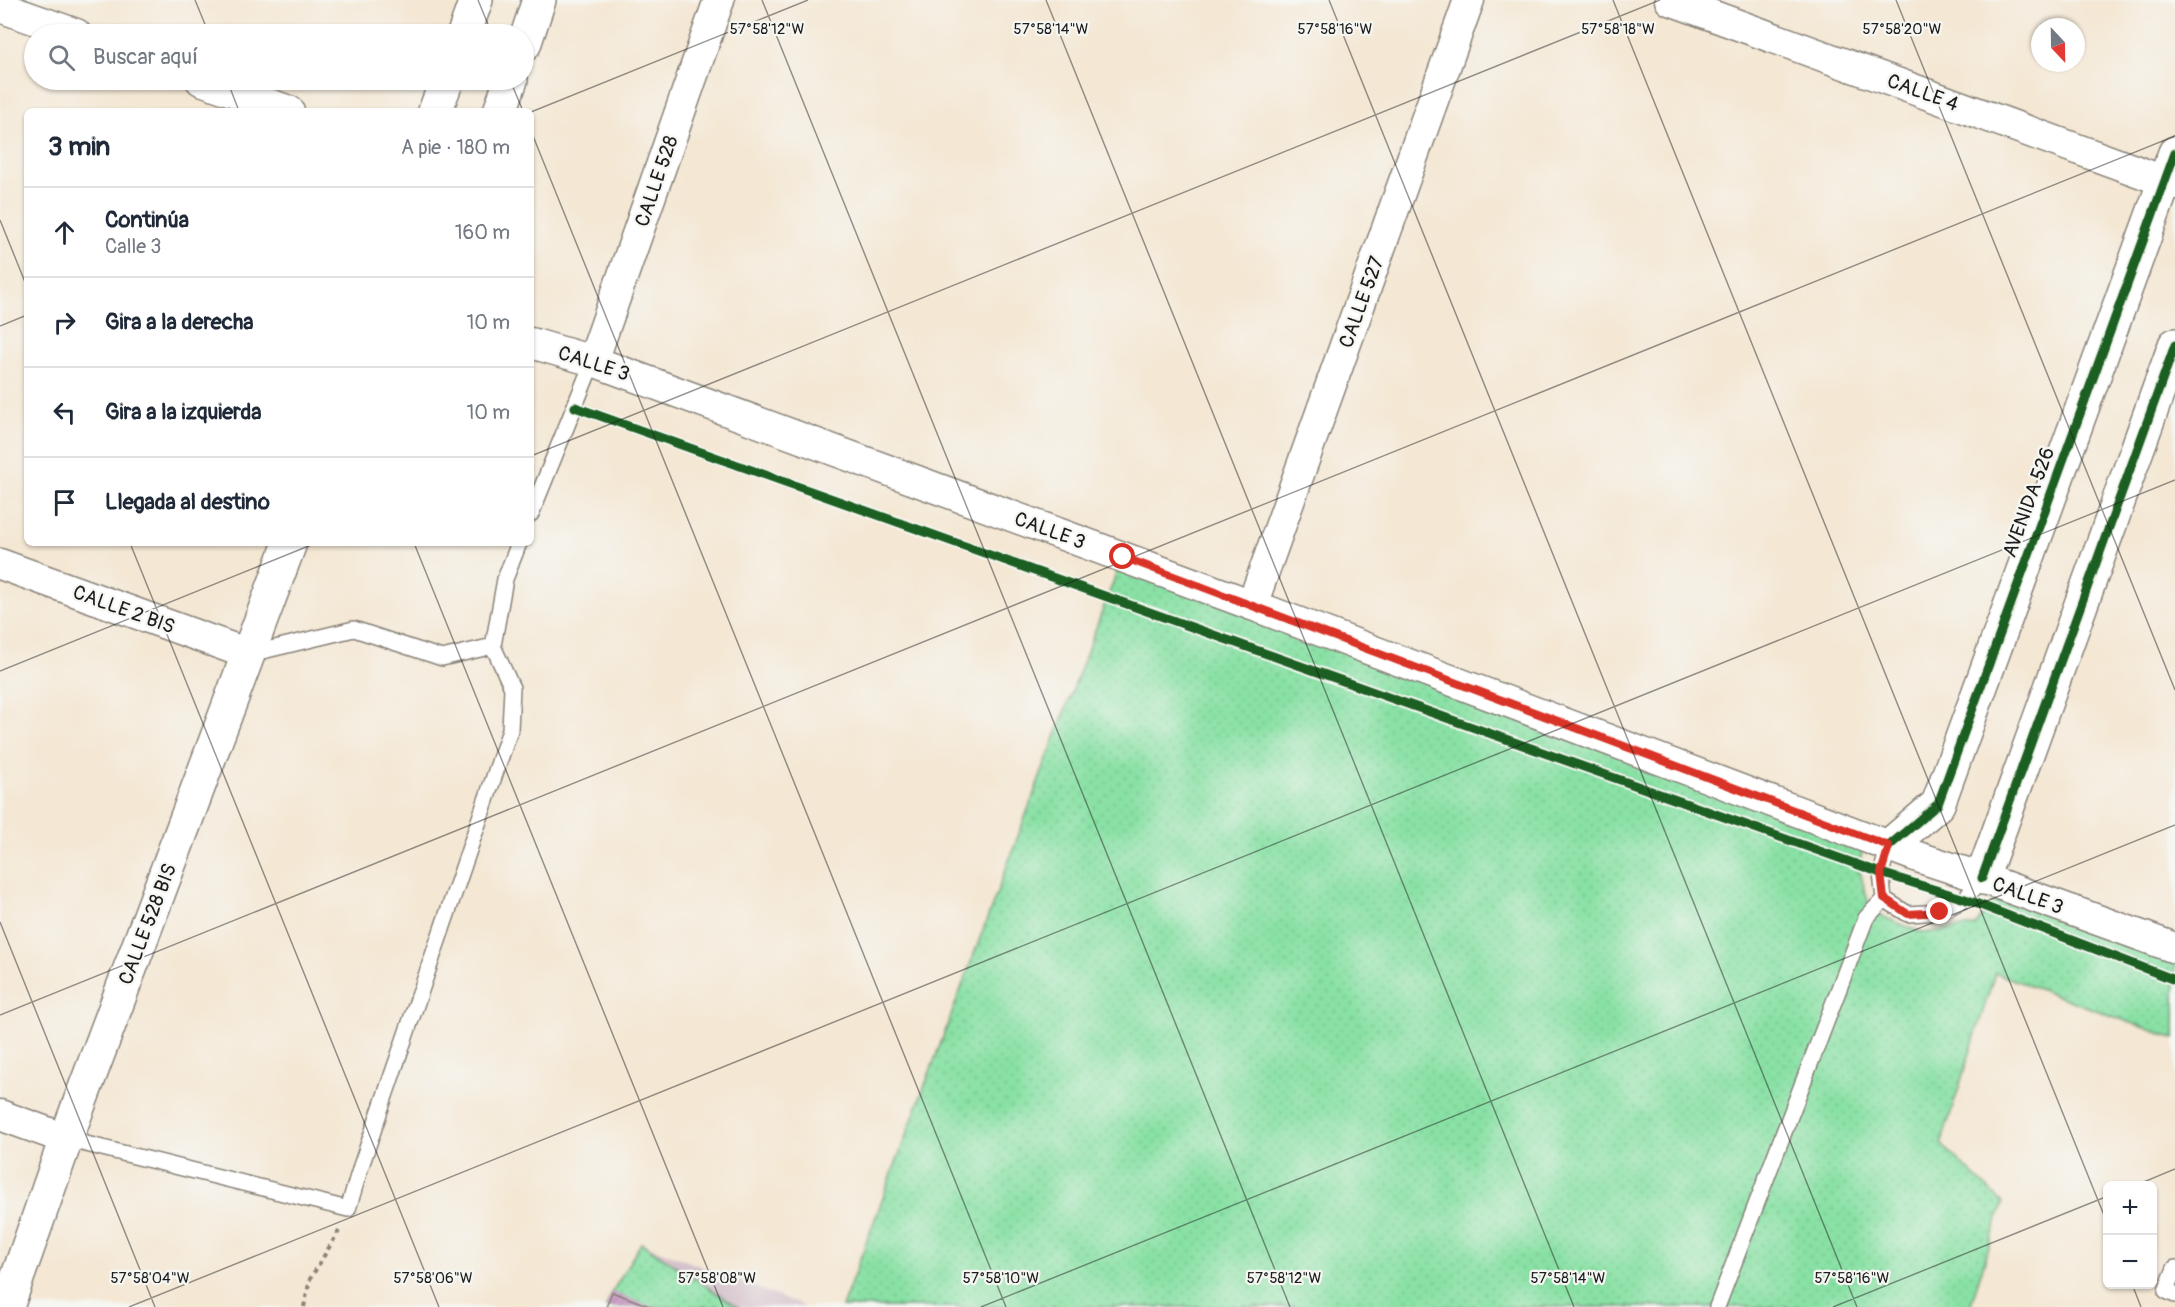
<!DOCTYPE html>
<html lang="es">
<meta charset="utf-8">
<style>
body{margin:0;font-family:Pangolin,sans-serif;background:#f6f6f7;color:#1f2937}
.controls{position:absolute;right:18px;bottom:18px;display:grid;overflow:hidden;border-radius:9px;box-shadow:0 2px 4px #0004}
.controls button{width:54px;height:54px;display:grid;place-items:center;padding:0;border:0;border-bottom:2px solid #e0e1e3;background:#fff;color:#1f2937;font:30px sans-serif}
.compass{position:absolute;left:2031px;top:18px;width:54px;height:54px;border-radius:50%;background:#fff;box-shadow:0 2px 4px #0004;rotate:158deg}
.stop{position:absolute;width:18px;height:18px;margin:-14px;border:4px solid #d93025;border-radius:50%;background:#fff}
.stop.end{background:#d93025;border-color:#fff;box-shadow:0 2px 6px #0008}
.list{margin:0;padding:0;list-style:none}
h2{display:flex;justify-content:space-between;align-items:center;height:78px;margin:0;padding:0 24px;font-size:26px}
h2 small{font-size:20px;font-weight:400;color:#747a83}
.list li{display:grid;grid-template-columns:39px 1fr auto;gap:18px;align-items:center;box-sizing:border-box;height:90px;padding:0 24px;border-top:2px solid #e0e1e3}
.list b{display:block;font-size:22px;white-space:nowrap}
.list p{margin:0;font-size:20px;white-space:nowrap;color:#747a83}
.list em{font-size:20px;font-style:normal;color:#747a83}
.icon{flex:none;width:33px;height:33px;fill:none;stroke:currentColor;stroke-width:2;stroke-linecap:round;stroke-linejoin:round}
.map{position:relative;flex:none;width:2175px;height:1307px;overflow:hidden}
.search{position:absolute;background:#fff;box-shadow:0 2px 4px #0004;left:24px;top:24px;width:510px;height:66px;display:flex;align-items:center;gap:15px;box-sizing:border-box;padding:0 21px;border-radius:33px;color:#747a83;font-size:22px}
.panel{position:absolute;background:#fff;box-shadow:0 2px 4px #0004;left:24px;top:108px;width:510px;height:438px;border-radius:9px}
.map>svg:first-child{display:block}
</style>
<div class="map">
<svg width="2175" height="1307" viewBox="0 0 2175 1307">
<defs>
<pattern id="grass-dots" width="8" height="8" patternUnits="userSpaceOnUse" patternTransform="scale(1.5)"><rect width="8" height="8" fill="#89e1a5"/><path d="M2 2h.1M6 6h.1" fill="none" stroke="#76c08d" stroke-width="1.8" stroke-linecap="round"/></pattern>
<pattern id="building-hatch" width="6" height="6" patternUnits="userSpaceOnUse" patternTransform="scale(1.5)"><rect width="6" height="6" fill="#c891c3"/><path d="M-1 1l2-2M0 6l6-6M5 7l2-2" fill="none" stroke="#a2769e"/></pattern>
</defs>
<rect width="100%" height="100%" fill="#f6f6f2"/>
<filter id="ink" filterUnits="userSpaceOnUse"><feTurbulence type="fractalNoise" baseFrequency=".0167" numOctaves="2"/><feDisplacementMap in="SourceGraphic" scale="12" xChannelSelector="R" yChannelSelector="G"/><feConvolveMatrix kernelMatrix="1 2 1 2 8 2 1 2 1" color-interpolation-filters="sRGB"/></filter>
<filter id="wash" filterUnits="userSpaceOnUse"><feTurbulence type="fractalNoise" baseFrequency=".008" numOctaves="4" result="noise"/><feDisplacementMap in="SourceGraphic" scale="24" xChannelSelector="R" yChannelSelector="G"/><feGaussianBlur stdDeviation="1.35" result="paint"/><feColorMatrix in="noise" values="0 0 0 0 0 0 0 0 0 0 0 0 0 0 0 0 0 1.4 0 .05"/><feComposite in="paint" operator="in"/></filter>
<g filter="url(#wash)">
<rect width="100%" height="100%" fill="#f4e7d3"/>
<path fill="#d2bdc8" d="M641 1243 805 1307H606L612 1292Z"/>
<g fill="url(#grass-dots)" stroke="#527e60" stroke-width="1.5">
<path d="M1121 561 1867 838 1858 865 1871 912 1923 933 1975 926 2004 886 2175 952V1039L1995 973 1941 1144 2003 1203 1970 1307H842Z"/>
<path d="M641 1243 738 1307H606L612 1292Z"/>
</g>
<g id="blocks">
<path fill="url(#building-hatch)" d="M612 1292 652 1307H606Z"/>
</g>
</g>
<g filter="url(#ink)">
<use href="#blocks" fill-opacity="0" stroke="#888278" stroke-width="1.5"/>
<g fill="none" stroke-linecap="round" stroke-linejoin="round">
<g stroke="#888278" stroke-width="18">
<g id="service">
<path d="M531 514 593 361"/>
<path d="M250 654 354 629 442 658 493 646"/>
<path d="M1889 846 1881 873 1884 899 1908 914 1940 912 1965 899 1982 878"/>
<path d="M66 1139 348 1209 361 1166 510 730 512 688 493 646 505 579 519 543"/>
<path d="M2175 1268 2166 1291 2175 1295"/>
<path d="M1717 1307 1866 918 1884 899"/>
</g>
</g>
<g stroke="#888278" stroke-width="33">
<g id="minor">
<path d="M1670 0 2175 185"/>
<path d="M0 7 76 34"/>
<path d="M201 80 289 111"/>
<path d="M531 343 593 361 1252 605 1918 857 1982 878 2175 948"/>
<path d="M593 361 719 0"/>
<path d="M0 564 248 654"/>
<path d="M1252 605 1469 0"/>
<path d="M0 1115 66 1139"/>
</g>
</g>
<g stroke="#888278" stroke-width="36">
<g id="tertiary">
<path d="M464 34 476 0"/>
<path d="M524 45 539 0"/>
<path d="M435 111 447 80"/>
<path d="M500 111 511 80"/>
<path d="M7 1307 66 1139 290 543"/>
</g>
</g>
<g stroke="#888278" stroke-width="36">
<g id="secondary">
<path d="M1889 846 1938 804 2175 153"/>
<path d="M1982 878 2175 345"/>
</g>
</g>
<path stroke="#888278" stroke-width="4" stroke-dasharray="4.5 4.5" stroke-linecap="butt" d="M304 1307 310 1279 339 1231"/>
<use href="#service" stroke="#fff" stroke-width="15"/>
<use href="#minor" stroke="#fff" stroke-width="30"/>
<use href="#tertiary" stroke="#fff" stroke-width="33"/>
<use href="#secondary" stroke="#fff" stroke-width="33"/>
<g stroke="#f6f6f2" stroke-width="13">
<g id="cycleway">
<path d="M575 407 1881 873 1965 899 2175 980"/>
<path d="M1889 846 1938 804 2175 153"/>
<path d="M1982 878 2175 345"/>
</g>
</g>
<use href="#cycleway" stroke="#1b5e20" stroke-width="9"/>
</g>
</g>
<g fill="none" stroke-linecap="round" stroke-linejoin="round" filter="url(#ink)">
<path stroke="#d93025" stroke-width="8" d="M1123 557 1889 846 1881 873 1884 898 1908 914 1940 912"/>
</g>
<path fill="none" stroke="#1c1c1c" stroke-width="1.5" stroke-opacity="0.45" d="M195 0 209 34M478 0 492 34M762 0 1290 1307M1046 0 1574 1307M1329 0 1857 1307M1613 0 2108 1225M1896 0 2175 690M227 80 239 111M510 80 523 111M531 112 808 0M531 131 1006 1307M0 220 27 287M0 326 27 315M531 456 1660 0M130 543 439 1307M414 543 723 1307M0 671 316 543M0 922 155 1307M0 1015 2175 136M2134 1186 2175 1169M2132 1284 2141 1307M129 1307 2175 480M981 1307 2175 825M1833 1307 2108 1196"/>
<g text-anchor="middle" stroke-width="4.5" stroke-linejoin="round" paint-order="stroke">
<g font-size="20" fill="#1c1c1c" stroke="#f6f6f2">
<text transform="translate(1923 92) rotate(20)" y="7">CALLE 4</text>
<text transform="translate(656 181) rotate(-71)" y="7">CALLE 528</text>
<text transform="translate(1361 302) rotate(-70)" y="7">CALLE 527</text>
<text transform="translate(594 363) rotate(18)" y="7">CALLE 3</text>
<text transform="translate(2028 502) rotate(-70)" y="7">AVENIDA 526</text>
<text transform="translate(1050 530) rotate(20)" y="7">CALLE 3</text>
<text transform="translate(124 609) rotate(20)" y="7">CALLE 2 BIS</text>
<text transform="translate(2028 895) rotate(20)" y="7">CALLE 3</text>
<text transform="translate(147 924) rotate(-69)" y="7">CALLE 528 BIS</text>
</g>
</g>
<g font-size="15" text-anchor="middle" fill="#1c1c1c" stroke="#f6f6f2" stroke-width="4.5" stroke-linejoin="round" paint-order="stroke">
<text x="767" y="34">57°58'12"W</text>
<text x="1051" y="34">57°58'14"W</text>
<text x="1335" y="34">57°58'16"W</text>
<text x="1902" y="34">57°58'20"W</text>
<text x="1618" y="34">57°58'18"W</text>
<text x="150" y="1283">57°58'04"W</text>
<text x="433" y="1283">57°58'06"W</text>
<text x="717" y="1283">57°58'08"W</text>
<text x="1001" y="1283">57°58'10"W</text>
<text x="1284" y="1283">57°58'12"W</text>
<text x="1568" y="1283">57°58'14"W</text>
<text x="1852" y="1283">57°58'16"W</text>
</g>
</svg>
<div class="controls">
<button>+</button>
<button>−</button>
</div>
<svg class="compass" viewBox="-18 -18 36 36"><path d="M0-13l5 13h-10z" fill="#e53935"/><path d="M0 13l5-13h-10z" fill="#747a83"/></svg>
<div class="stop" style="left:1123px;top:557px"></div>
<div class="stop end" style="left:1940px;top:912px"></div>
<div class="search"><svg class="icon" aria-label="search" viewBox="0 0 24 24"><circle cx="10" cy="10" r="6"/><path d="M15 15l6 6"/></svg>Buscar aquí</div>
<section class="panel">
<h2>3 min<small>A pie · 180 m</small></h2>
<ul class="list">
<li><svg class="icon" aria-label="ahead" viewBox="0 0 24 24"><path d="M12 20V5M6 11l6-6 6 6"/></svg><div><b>Continúa</b><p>Calle 3</p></div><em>160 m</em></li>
<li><svg class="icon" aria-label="right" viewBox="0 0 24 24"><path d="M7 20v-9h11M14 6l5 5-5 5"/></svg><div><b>Gira a la derecha</b></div><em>10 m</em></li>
<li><svg class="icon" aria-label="left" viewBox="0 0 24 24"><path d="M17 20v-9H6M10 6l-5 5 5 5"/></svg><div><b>Gira a la izquierda</b></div><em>10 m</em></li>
<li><svg class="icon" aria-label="arrive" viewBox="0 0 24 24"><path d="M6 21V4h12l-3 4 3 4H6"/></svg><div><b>Llegada al destino</b></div></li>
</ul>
</section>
</div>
